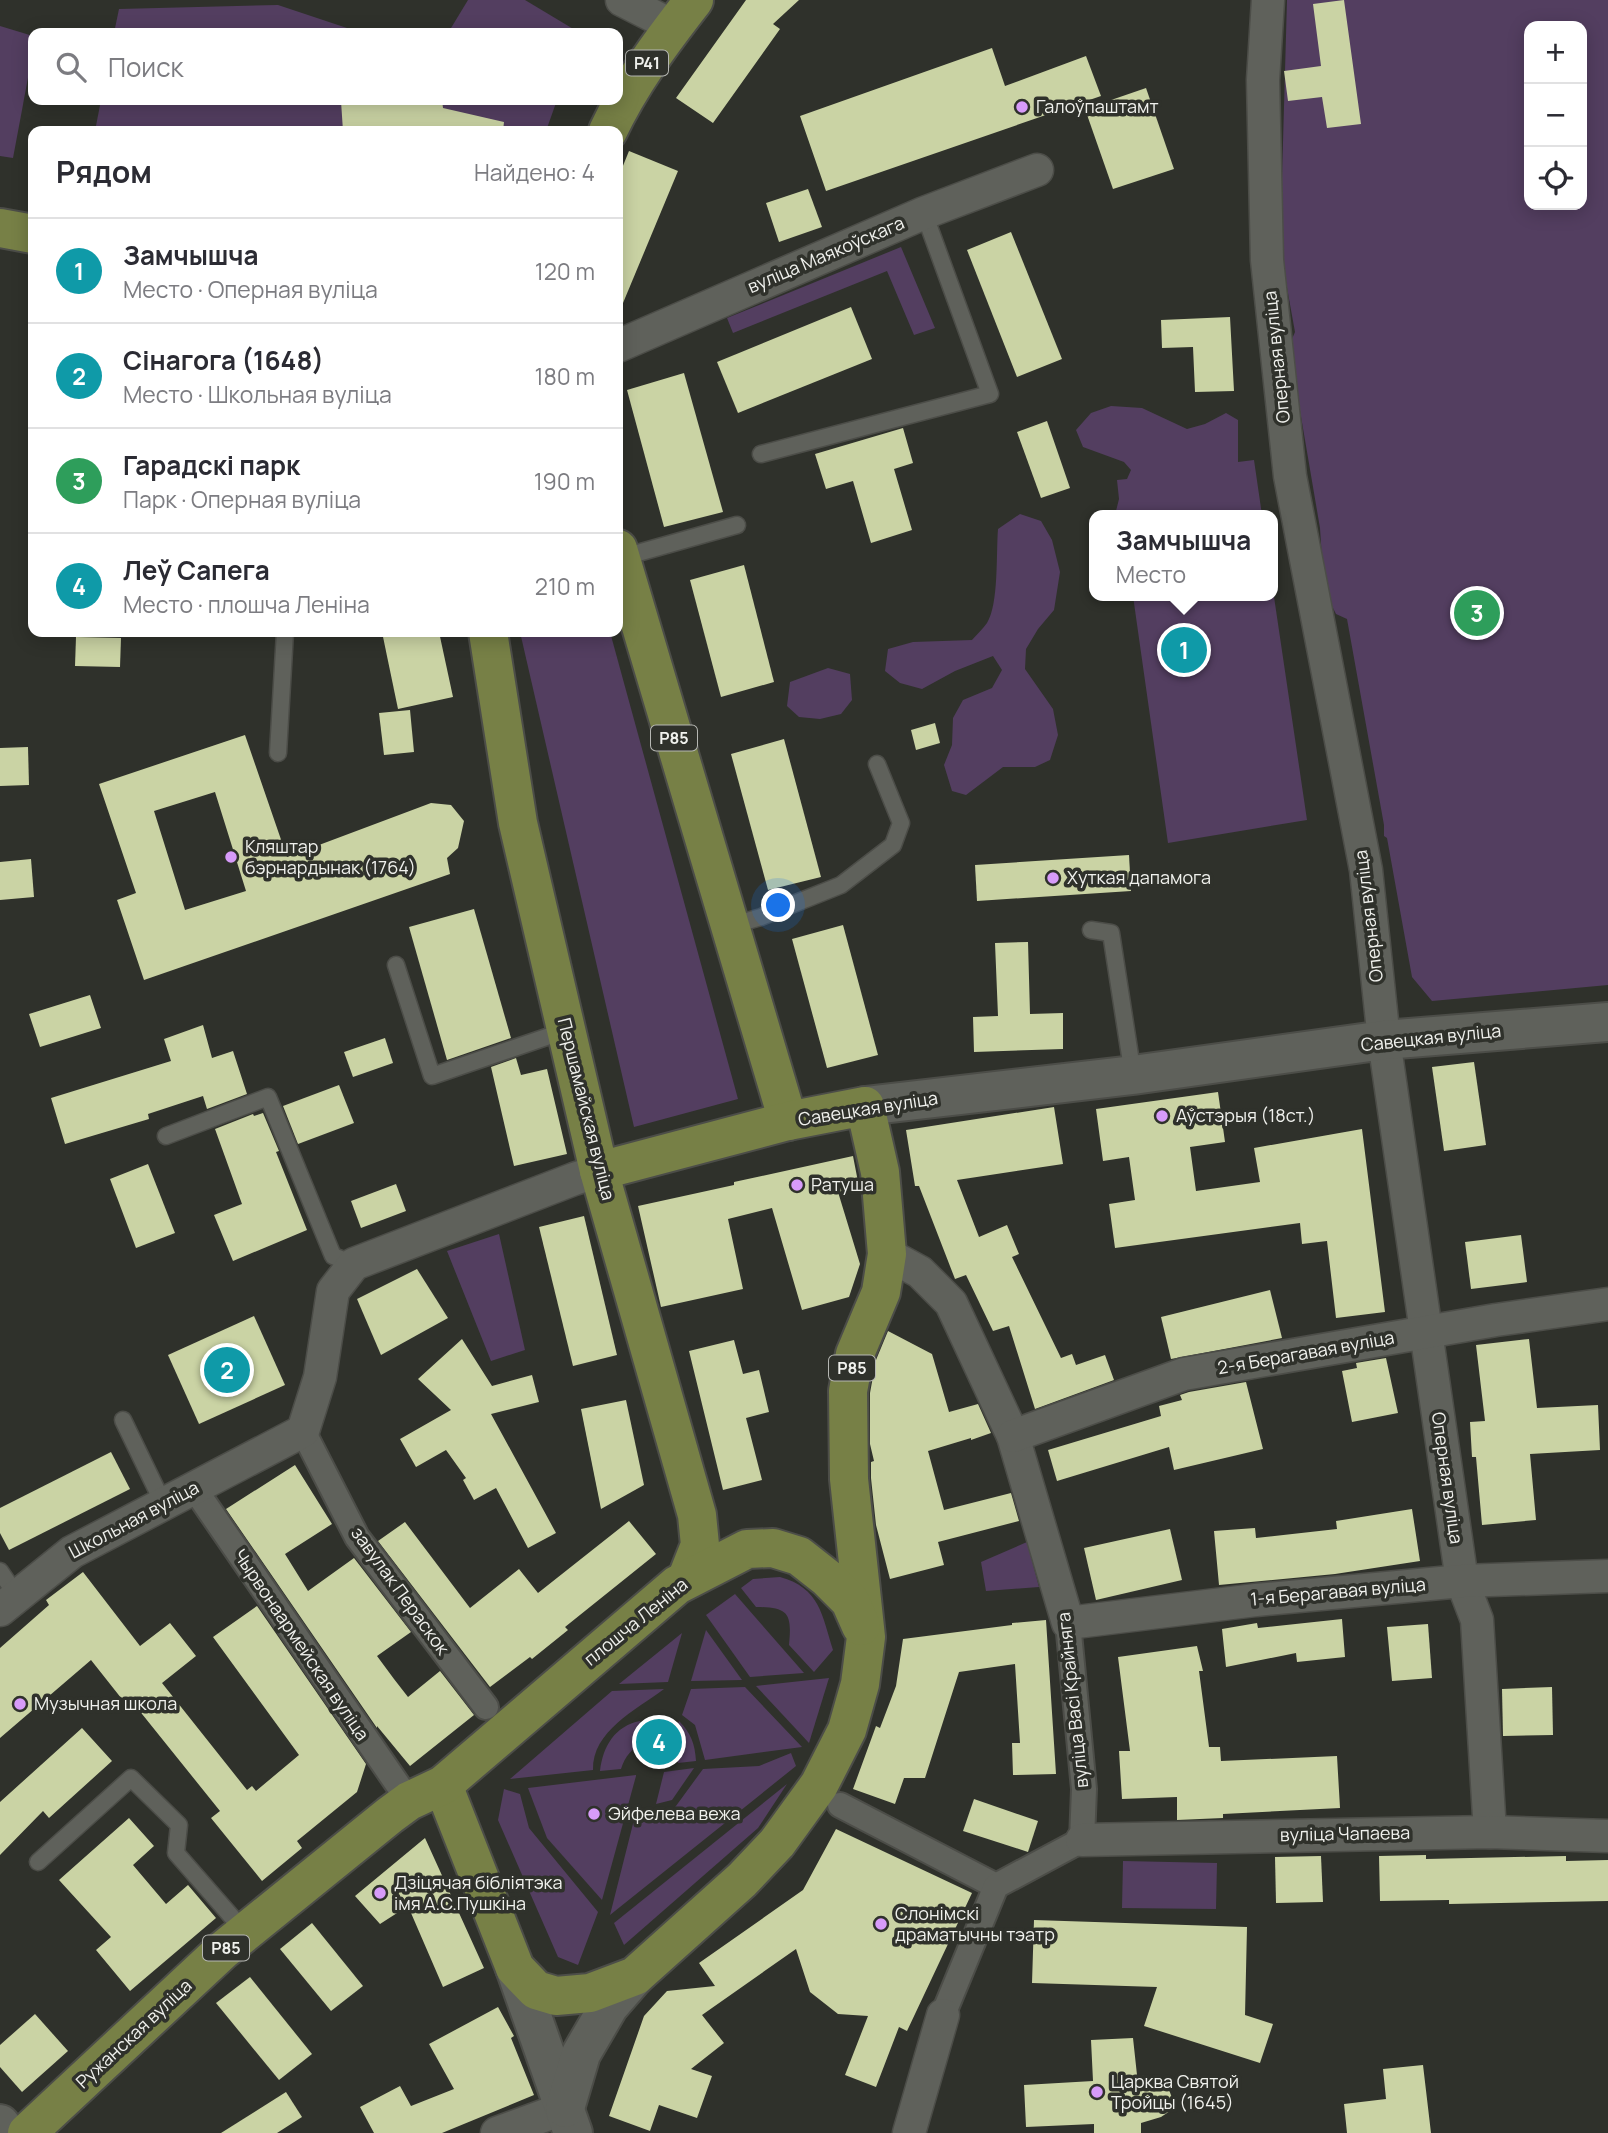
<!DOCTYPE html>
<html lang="ru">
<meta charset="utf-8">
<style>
body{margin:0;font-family:Manrope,sans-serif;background:#f2f2f3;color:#2b2b33}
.controls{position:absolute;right:21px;top:21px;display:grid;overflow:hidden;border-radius:14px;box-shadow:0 4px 18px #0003}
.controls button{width:63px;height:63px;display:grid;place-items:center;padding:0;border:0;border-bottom:2px solid #e1e1e2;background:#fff;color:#2b2b33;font:35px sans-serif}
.you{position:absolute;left:779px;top:906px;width:24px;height:24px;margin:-18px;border:5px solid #fff;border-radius:50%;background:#1a73e8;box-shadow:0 0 0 10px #1a73e833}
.badge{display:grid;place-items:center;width:46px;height:46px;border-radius:50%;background:#785d8c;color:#fff;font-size:23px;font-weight:700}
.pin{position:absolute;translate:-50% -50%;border:4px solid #fff;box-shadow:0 2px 7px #0006}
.popup{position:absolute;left:1089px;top:510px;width:189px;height:91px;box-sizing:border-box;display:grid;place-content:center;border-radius:14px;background:#fff;filter:drop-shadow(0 2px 5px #0005);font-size:23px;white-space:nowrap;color:#7c7c81}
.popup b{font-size:26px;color:#2b2b33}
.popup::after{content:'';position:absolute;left:50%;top:100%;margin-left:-14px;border:14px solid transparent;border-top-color:#fff}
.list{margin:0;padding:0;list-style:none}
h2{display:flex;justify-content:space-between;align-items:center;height:91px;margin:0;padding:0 28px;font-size:30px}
h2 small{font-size:23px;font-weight:400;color:#7c7c81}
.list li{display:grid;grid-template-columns:46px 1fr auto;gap:21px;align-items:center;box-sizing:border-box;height:105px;padding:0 28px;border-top:2px solid #e1e1e2}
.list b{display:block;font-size:26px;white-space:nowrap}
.list p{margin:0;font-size:23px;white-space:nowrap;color:#7c7c81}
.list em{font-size:23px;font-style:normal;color:#7c7c81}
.icon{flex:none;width:38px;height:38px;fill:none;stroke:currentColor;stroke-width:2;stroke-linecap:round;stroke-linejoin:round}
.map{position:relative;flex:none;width:1608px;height:2133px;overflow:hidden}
.search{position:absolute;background:#fff;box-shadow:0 4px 18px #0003;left:28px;top:28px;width:595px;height:77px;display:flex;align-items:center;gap:18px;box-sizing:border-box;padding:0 24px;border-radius:14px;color:#7c7c81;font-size:26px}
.panel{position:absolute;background:#fff;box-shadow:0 4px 18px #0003;left:28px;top:126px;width:595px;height:511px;border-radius:14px}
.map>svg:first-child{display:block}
</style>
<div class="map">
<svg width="1608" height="2133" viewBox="0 0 1608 2133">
<rect width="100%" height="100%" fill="#2f312b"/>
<g fill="#533e60" fill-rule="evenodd">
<path d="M468 0H525L580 33H448Z"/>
<path d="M1287 0H1608V985L1432 1001 1412 977 1387 838 1384 836V825L1347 619 1336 614 1324 590 1320 528 1289 346 1295 332 1280 249ZM1529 26H1582V205H1529Z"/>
<path d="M278 5 362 33H114L119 9Z"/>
<path d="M0 26 33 36V51L13 158 0 156Z"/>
<path d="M101 100H557L546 131H95Z"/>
<path d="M901 247 935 328 914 335 887 271 733 333 727 318Z"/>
<path d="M1111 406 1142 408 1187 429 1205 424 1226 413 1238 420V462L1254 460 1262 515H1115L1119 499 1117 480 1127 479 1131 470 1124 462 1083 447 1076 430 1091 413Z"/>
<path d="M1020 514 1041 521 1052 540 1060 572 1054 610 1038 629 1026 649 1025 669 1053 709 1058 735 1050 760 1035 767H1003L966 795 952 791 944 765 952 745 953 718 963 700 992 688 1002 670 993 656 955 671 922 689 900 683 885 671 888 649 913 642 972 640C977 634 983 629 987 623 999 604 996 553 998 529Z"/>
<path d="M1273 590 1307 820 1168 843 1133 596H1273Z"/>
<path d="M520 632H610L738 1099 634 1127Z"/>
<path d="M828 668 850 674 852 700 841 714 820 719 799 717 787 706 790 682Z"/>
<path d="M499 1234 525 1350 491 1361 447 1251Z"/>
<path d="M1027 1542 1039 1587 986 1591 981 1562Z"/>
<path d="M780 1577C820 1588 822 1615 833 1650L814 1672 789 1645C792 1614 789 1607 756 1607L741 1588 753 1579Z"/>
<path d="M735 1594 804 1673 750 1677 706 1615Z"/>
<path d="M706 1630 742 1680 691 1681Z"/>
<path d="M682 1633 668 1682 619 1684Z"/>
<path d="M829 1678 809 1743 756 1686Z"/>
<path d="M745 1687 802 1747 705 1760 695 1725 682 1715 691 1689Z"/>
<path d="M664 1689C636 1710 592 1731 593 1770L510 1779 612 1691Z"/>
<path d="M640 1721 643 1742C632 1749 625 1756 621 1769L600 1771C603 1746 615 1726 640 1721Z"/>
<path d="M679 1721C691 1733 695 1744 696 1761L678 1763 677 1754 672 1747Z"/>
<path d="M791 1753 796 1766 610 1915 636 1812 665 1821 703 1769 759 1766Z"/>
<path d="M694 1768 672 1800 656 1804 664 1772Z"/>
<path d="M636 1775V1776L602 1900 547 1838 528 1788Z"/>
<path d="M787 1784 758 1828 624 1945 614 1923Z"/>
<path d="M504 1789 520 1794 529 1828 598 1912 578 1965 558 1957 498 1820Z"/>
<path d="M1123 1861 1217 1863 1216 1909 1122 1908Z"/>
</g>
<g fill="#cad3a4" fill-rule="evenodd">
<path d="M746 0H799L773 24 780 29 713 123 676 98Z"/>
<path d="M1344 0 1361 124 1327 128 1322 97 1288 101 1284 71 1321 66 1313 4Z"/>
<path d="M992 48 1005 86 1086 56 1101 96 826 191 800 116Z"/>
<path d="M1146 88 1174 169 1113 189 1085 109Z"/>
<path d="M366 100H442L443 108 504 122 503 131H343L341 101Z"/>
<path d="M629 151 678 171 618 315V178Z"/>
<path d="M808 189 822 227 779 242 766 203Z"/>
<path d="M1011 232 1062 359 1017 377 967 250Z"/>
<path d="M851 307 872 359 738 413 717 362Z"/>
<path d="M1230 317 1234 391 1195 392 1193 347 1162 348 1161 320Z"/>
<path d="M684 373 723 512 664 527 627 390Z"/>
<path d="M1047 421 1070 488 1041 498 1017 432Z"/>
<path d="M903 428 913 463 894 469 912 530 871 543 853 481 826 489 815 454Z"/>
<path d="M744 565 774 682 721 697 690 580Z"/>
<path d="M382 632H439L453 697 398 709Z"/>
<path d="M76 637 121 638 120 667 75 666Z"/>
<path d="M410 710 414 752 384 755 379 713Z"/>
<path d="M935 723 940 743 916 750 911 730Z"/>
<path d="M245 735 287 857 431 803 451 805 464 821 458 848 447 858 450 874 144 980 117 900 136 893 99 784ZM215 792 246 891 185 910 154 811Z"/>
<path d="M784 739 821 877 768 890 731 754Z"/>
<path d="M28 747 29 785 0 786V748Z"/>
<path d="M1129 855 1131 891 977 901 975 865Z"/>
<path d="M31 859 34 897 0 900V862Z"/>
<path d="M474 909 511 1038 447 1060 409 927Z"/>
<path d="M843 925 878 1055 827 1068 792 939Z"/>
<path d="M1028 942 1030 1014 1063 1013V1049L974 1052 973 1017 998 1016 995 943Z"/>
<path d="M90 995 101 1028 40 1047 29 1014Z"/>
<path d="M203 1025 212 1058 233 1051 247 1094 207 1109 203 1096 148 1114 149 1119 65 1144 51 1098 171 1061 164 1039Z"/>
<path d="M385 1038 393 1063 353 1077 344 1052Z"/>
<path d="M516 1058 521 1075 547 1069 567 1154 514 1166 491 1067Z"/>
<path d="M1474 1062 1486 1145 1444 1151 1432 1067Z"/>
<path d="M339 1085 354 1123 298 1144 283 1106Z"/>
<path d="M1218 1092 1225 1142 1190 1147 1196 1191 1260 1182 1254 1148 1362 1129 1385 1312 1336 1318 1327 1241 1302 1244 1300 1223 1115 1248 1109 1204 1135 1200 1129 1157 1103 1161 1096 1109Z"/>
<path d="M1054 1107 1063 1164 957 1180 979 1237 1007 1225 1019 1254 1012 1257 1061 1358 1072 1354 1076 1365 1105 1355 1114 1380 1035 1409 1009 1326 993 1331 966 1275 955 1279 919 1186H915L906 1130Z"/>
<path d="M263 1113 279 1151 276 1152 307 1230 233 1261 214 1215 242 1204 215 1129 253 1114 254 1116Z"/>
<path d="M853 1156 859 1187 838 1192 860 1264 849 1297 802 1310 772 1208 728 1219 743 1289 661 1307 638 1206 734 1185V1182Z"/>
<path d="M148 1164 175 1233 136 1248 110 1179Z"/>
<path d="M396 1184 406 1211 361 1228 351 1201Z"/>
<path d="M584 1216 617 1355 573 1366 539 1227Z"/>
<path d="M1521 1235 1527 1282 1471 1289 1465 1242Z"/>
<path d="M417 1269 448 1318 381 1355 357 1299Z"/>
<path d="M1270 1290 1282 1338 1171 1359 1161 1317Z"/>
<path d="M254 1316 285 1385 199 1424 168 1355Z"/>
<path d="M888 1331 932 1354 949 1412 978 1404 991 1433 971 1440V1438L928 1451 944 1510 1011 1493 1019 1521 938 1542 944 1565 890 1579 876 1525 871 1478V1462L874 1461 870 1444V1393L876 1360Z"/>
<path d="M462 1339 492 1386 532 1375 539 1402 491 1414 556 1533 528 1548 496 1488 474 1500 463 1480 466 1478 446 1450 416 1467 400 1439 451 1410 418 1379Z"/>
<path d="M1529 1339 1537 1408 1598 1405 1600 1450 1530 1454 1536 1520 1482 1525 1476 1457H1472L1470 1422 1485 1421 1476 1345Z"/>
<path d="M734 1340 743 1374 759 1370 769 1412 746 1418 762 1480 723 1490 689 1351Z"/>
<path d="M1386 1358 1398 1413 1352 1422 1342 1371 1357 1368 1356 1363Z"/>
<path d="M1246 1382 1263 1449 1174 1470 1169 1447 1057 1481 1048 1450 1161 1416 1159 1406 1182 1400 1180 1395 1189 1392Z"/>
<path d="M626 1400 644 1485 601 1509 581 1409Z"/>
<path d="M111 1452 130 1489 9 1550 0 1533V1508Z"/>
<path d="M295 1465 332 1524 285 1554 308 1591 354 1558 411 1632 377 1656 394 1679 408 1697 440 1671 474 1715 410 1766 377 1726V1728L226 1509Z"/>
<path d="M1412 1509 1420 1561 1335 1574 1219 1585 1214 1531 1255 1528 1256 1538 1337 1529 1336 1521Z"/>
<path d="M629 1521 656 1554 565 1627 568 1630 532 1659 530 1657 490 1687 378 1541 405 1522 470 1608 519 1569 538 1593Z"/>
<path d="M1170 1529 1182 1580 1096 1600 1084 1548Z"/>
<path d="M83 1572 140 1646 170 1623 196 1656 162 1683 247 1790 252 1786 256 1791 299 1755 213 1637 257 1606 366 1764 357 1792 297 1841 302 1848 262 1881 211 1818 220 1811 134 1704 129 1708 91 1660 0 1738V1648L49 1605 46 1600Z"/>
<path d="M1342 1619 1345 1657 1297 1662 1296 1653 1226 1667 1222 1629 1257 1623 1258 1628Z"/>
<path d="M1046 1620 1056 1774 1013 1775 1012 1743H1020L1015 1664 959 1672 925 1778H904L895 1804 853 1789 876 1726 880 1728 896 1686 903 1639 1012 1625V1623Z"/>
<path d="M1428 1624 1432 1678 1392 1681 1387 1627Z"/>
<path d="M1197 1646 1203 1671H1199L1209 1747H1220L1221 1761 1337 1756 1340 1808 1223 1814V1818L1177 1820V1797L1122 1799 1119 1751H1130L1118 1657Z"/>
<path d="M1552 1687 1553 1735 1503 1736 1502 1689Z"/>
<path d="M82 1728 112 1761 49 1818 43 1811 0 1855V1802Z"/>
<path d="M974 1799 1038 1821 1028 1852 963 1831Z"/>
<path d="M129 1818 154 1846 133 1865 166 1904 188 1885 216 1918 130 1991 96 1950 111 1937 59 1880Z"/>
<path d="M836 1829 972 1893 907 2031 899 2027 876 2087 845 2075 868 2016 838 2014 810 1992 796 1949 702 2015 724 2043 691 2069 712 2076 697 2118 659 2105 650 2131 609 2116 644 2016 667 1991 715 1986 699 1963 803 1890Z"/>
<path d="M425 1838 484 1968 443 1987 408 1906 380 1924 355 1896Z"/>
<path d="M1426 1855V1859L1566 1856V1861L1608 1860V1901L1449 1904V1900L1380 1901 1379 1856Z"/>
<path d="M1321 1856 1323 1902 1276 1903 1275 1857Z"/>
<path d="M1034 1920 1247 1927 1245 2015 1273 2024 1260 2063 1144 2026 1157 1987 1032 1983Z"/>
<path d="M312 1923 363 1986 331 2011 280 1949Z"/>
<path d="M250 1977 312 2054 279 2080 216 2003Z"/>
<path d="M498 2007 514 2036 511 2038 534 2095 442 2133H374L360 2107 400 2086 411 2106 454 2089 429 2044Z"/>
<path d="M35 2014 68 2051 22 2092 0 2067V2045Z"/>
<path d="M1133 2038 1137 2075 1158 2077 1167 2084 1172 2098 1170 2111 1161 2117 1141 2123V2133H1094V2124L1026 2127 1024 2085 1093 2081 1091 2040Z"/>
<path d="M1423 2065 1431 2133H1347L1344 2104 1386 2099 1383 2069Z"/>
<path d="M286 2092 302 2117 277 2133H221Z"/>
</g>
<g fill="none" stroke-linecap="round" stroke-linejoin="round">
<g stroke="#4c4d48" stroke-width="19">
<g id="service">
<path d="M761 454 990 394 924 213"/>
<path d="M620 558 737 525"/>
<path d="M278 753 285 632"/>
<path d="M730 926 761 917 841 885 893 845 901 823 877 764"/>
<path d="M1091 930 1111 933 1133 1075"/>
<path d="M396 965 432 1076 567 1030"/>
<path d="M166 1136 268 1097 333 1256 354 1264"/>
<path d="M123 1420 164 1505"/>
<path d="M0 1571 17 1596"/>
<path d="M38 1862 131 1778 179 1825 176 1853 245 1932"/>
</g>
</g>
<g stroke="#4c4d48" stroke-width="28">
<g id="pedestrian">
<path d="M303 1431 357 1537 486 1707"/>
<path d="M194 1488 409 1801"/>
<path d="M840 1805 996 1886"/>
<path d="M943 2015 996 1886 1082 1840 1084 1789 1068 1623"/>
</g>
</g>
<g stroke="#4c4d48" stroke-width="35">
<g id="minor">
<path d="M622 0 673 26"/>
<path d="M1268 0 1263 80 1267 260 1290 476 1366 870 1384 1040 1462 1581 1477 1620 1490 1832"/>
<path d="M618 346 924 213 1037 170"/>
<path d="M887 1254 920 1272 951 1303 1013 1436 1068 1623 1256 1600 1462 1581 1608 1576"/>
<path d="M1013 1436 1184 1374 1496 1320 1608 1304"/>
<path d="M0 1610 72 1552 303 1431 320 1377 333 1291 354 1264 574 1179 599 1171"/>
<path d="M1082 1840 1490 1832 1608 1836"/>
<path d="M497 2133 565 2108"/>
<path d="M909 2133 943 2015"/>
</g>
</g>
<g stroke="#4c4d48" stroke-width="42">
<path id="tertiary" d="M0 2124 7 2133"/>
</g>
<g stroke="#4c4d48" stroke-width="42">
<g id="secondary">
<path d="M865 1106 1133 1075 1384 1040 1608 1022"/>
<path d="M515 1968 573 2133"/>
<path d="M565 2108 581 2054 609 2006 635 1976"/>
</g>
</g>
<g stroke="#4c4d48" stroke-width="42">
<g id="primary">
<path d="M608 131C630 84 662 41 694 0"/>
<path d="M0 228 33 234"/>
<path d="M618 549 788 1121"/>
<path d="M488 632 518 823 599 1171 697 1515 700 1545 687 1578"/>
<path d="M443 1785 515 1968 536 1990 556 1996 590 1993 635 1976 742 1880 777 1843 819 1785 847 1730 860 1684 866 1637 849 1479 848 1391 855 1354 881 1292 887 1254 880 1172 865 1106 788 1121 599 1171"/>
<path d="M27 2133 222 1951 390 1815 409 1801 443 1785 677 1585 747 1549 773 1548 799 1556 827 1578 850 1601 861 1626"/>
</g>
</g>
<use href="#service" stroke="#5f615b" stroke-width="16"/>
<use href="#pedestrian" stroke="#5f615b" stroke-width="24"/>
<use href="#minor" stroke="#5f615b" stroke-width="32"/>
<use href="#tertiary" stroke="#5f615b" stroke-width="38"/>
<use href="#secondary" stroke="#5f615b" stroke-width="38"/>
<use href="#primary" stroke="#778046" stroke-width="38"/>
</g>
<g fill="#d79bf9" stroke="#2f312b" stroke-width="2.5">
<circle cx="1022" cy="107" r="7"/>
<circle cx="231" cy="857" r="7"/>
<circle cx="1053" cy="878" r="7"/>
<circle cx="1162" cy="1116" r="7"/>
<circle cx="797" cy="1185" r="7"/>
<circle cx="20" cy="1704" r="7"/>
<circle cx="594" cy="1814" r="7"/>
<circle cx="380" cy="1893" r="7"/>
<circle cx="881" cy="1924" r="7"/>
<circle cx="1097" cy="2092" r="7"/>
</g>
<g text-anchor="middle" stroke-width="7" stroke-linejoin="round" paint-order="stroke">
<g fill="#2f312b" stroke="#b6b7b3" stroke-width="2">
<rect x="626" y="50.5" width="42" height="25" rx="5"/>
<rect x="651" y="725.5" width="46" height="25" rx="5"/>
<rect x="829" y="1355.5" width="46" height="25" rx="5"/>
<rect x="203" y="1935.5" width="46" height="25" rx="5"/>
</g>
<g font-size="16" font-weight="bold" fill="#f0f1ed">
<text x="647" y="69">Р41</text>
<text x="674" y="744">Р85</text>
<text x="852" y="1374">Р85</text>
<text x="226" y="1954">Р85</text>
</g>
<g font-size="18" fill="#f0f1ed" stroke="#2f312b" text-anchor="start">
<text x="1036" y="113">Галоўпаштамт</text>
<text x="245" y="853">Кляштар<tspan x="245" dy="21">бэрнардынак (1764)</tspan></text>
<text x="1067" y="884">Хуткая дапамога</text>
<text x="1176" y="1122">Аўстэрыя (18ст.)</text>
<text x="811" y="1191">Ратуша</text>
<text x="34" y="1710">Музычная школа</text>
<text x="608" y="1820">Эйфелева вежа</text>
<text x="394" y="1889">Дзіцячая бібліятэка<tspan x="394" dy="21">імя А.С.Пушкіна</tspan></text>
<text x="895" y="1920">Слонімскі<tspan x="895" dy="21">драматычны тэатр</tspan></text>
<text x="1111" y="2088">Царква Святой<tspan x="1111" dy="21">Тройцы (1645)</tspan></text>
</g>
<g font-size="18" fill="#f0f1ed" stroke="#2f312b">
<text transform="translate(826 255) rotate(-23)" y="6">вуліца Маякоўскага</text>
<text transform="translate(1277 357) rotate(-96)" y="6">Оперная вуліца</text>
<text transform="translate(1369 916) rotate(-97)" y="6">Оперная вуліца</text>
<text transform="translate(1431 1038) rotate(-6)" y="6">Савецкая вуліца</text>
<text transform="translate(586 1109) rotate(76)" y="6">Першамайская вуліца</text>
<text transform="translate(868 1109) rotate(-9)" y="6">Савецкая вуліца</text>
<text transform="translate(1306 1353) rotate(-10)" y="6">2-я Берагавая вуліца</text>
<text transform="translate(1447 1478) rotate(82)" y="6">Оперная вуліца</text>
<text transform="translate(134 1520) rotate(-28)" y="6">Школьная вуліца</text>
<text transform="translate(400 1591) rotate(54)" y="6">завулак Пераскок</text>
<text transform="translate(1338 1592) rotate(-5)" y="6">1-я Берагавая вуліца</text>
<text transform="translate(636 1622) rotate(-39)" y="6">плошча Леніна</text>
<text transform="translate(301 1645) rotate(56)" y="6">Чырвонаармейская вуліца</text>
<text transform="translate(1073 1700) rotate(-96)" y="6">вуліца Васі Крайняга</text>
<text transform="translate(1345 1834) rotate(-1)" y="6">вуліца Чапаева</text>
<text transform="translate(134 2034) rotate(-43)" y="6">Ружанская вуліца</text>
</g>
</g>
</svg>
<div class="controls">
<button>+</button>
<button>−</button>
<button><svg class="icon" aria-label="locate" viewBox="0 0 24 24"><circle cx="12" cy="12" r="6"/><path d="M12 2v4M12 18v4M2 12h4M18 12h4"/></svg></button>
</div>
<div class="you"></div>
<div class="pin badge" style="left:1184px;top:650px;background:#0f9aa8">1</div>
<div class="popup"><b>Замчышча</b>Место</div>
<div class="pin badge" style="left:227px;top:1370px;background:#0f9aa8">2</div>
<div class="pin badge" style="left:1477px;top:613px;background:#2e9e5b">3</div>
<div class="pin badge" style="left:659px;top:1742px;background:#0f9aa8">4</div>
<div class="search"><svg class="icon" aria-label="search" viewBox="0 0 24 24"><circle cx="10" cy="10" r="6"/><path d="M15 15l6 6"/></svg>Поиск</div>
<section class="panel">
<h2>Рядом<small>Найдено: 4</small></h2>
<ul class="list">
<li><span class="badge" style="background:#0f9aa8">1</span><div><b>Замчышча</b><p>Место · Оперная вуліца</p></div><em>120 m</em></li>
<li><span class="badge" style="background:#0f9aa8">2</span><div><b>Сінагога (1648)</b><p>Место · Школьная вуліца</p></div><em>180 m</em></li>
<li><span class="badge" style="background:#2e9e5b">3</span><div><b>Гарадскі парк</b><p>Парк · Оперная вуліца</p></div><em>190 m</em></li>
<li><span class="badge" style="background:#0f9aa8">4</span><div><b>Леў Сапега</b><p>Место · плошча Леніна</p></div><em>210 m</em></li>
</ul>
</section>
</div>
